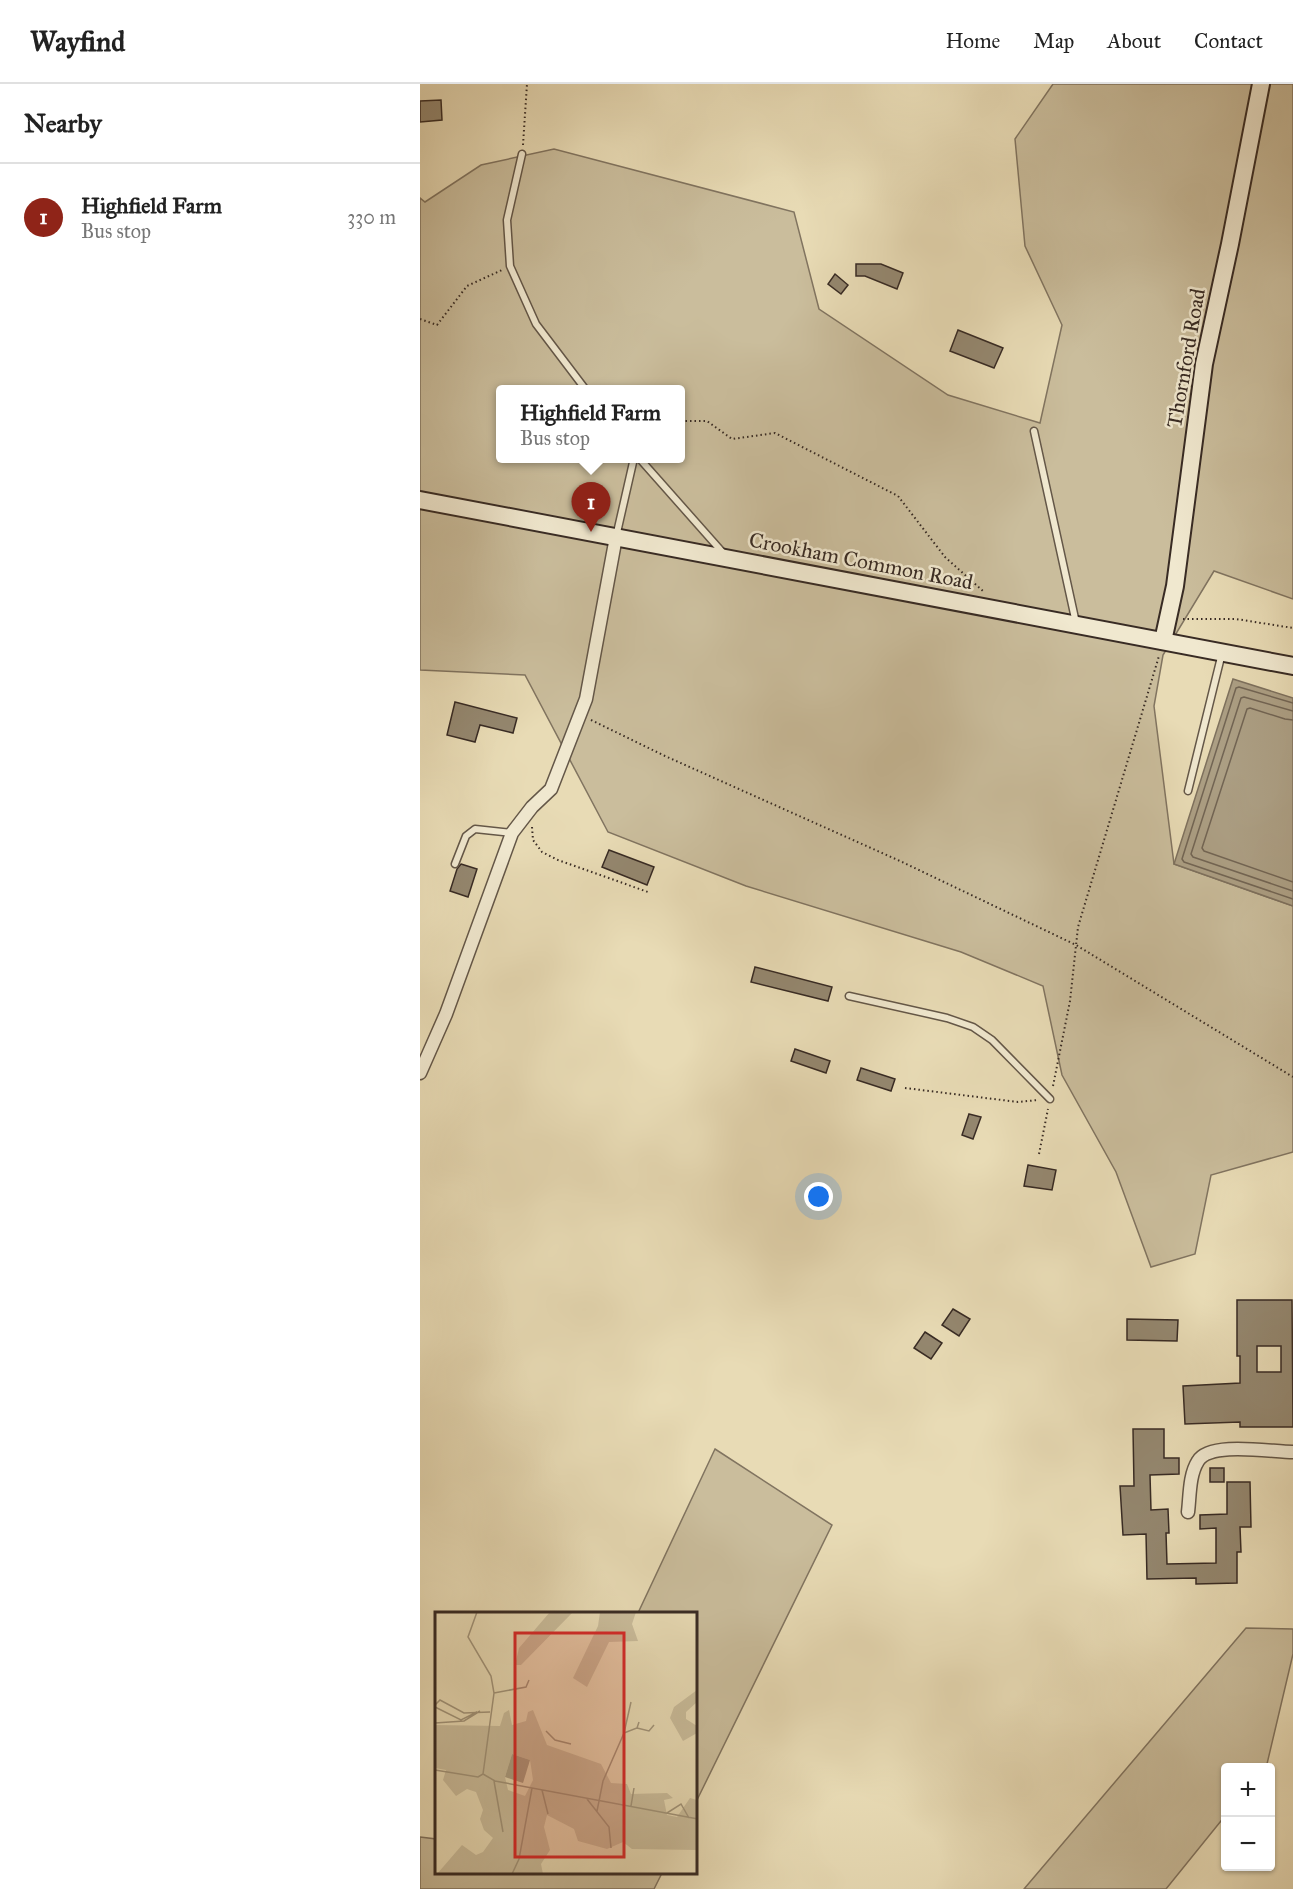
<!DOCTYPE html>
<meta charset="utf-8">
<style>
body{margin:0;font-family:"IM FELL Great Primer",serif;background:#f6f6f6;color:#222}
.controls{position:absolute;right:18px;bottom:18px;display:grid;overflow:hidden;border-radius:6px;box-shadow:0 2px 4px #0004}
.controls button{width:54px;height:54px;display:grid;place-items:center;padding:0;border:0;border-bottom:2px solid #e0e0e0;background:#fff;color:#222;font:30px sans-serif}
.you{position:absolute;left:399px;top:1113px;width:21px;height:21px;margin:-15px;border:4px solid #fff;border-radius:50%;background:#1a73e8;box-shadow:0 0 0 9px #1a73e833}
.badge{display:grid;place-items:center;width:39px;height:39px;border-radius:50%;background:#8f2418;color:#fff;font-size:20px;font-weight:700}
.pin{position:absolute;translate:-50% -50px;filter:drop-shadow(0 2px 3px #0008)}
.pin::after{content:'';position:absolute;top:32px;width:21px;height:18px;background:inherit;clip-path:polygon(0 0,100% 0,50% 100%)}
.popup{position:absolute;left:76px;top:301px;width:189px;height:78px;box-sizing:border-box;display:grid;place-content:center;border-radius:6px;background:#fff;filter:drop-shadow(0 2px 4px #0005);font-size:20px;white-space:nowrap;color:#767676}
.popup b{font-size:22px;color:#222}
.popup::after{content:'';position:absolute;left:50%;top:100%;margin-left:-12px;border:12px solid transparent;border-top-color:#fff}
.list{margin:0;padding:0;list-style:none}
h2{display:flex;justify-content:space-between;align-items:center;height:78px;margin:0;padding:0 24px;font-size:26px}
h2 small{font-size:20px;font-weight:400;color:#767676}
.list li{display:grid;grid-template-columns:39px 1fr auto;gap:18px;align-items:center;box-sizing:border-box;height:108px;padding:0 24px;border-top:2px solid #e0e0e0}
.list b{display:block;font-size:22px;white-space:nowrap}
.list p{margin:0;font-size:20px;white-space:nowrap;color:#767676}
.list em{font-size:20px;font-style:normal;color:#767676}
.map{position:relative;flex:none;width:873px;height:1805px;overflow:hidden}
header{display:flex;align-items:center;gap:36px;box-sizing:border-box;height:84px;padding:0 30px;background:#fff;border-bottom:2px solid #e0e0e0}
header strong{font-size:28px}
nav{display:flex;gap:33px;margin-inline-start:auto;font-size:21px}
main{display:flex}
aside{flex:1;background:#fff}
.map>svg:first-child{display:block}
</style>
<header>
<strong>Wayfind</strong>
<nav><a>Home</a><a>Map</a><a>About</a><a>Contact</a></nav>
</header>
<main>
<aside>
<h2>Nearby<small></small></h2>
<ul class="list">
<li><span class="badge">1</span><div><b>Highfield Farm</b><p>Bus stop</p></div><em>330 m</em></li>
</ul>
</aside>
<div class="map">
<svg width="873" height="1805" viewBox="0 0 873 1805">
<rect width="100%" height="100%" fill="#e8dbb5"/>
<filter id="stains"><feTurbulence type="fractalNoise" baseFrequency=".00333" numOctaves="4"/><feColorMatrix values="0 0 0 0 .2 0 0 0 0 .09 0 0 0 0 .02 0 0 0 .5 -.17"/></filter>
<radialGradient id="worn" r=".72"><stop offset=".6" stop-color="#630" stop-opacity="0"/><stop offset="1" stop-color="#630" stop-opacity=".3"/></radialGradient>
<g fill="#cabd9c" stroke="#817460" stroke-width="1.5" fill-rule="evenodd">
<path d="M633 0H873V515L794 487 743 571 734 622 754 780 873 822V1068L791 1091 775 1170 731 1183 696 1088 642 991 623 902 541 868 326 802 188 748 105 591 0 586V114L5 118 61 81 134 65 374 128 399 225 528 311 620 339 642 241 605 162 595 55ZM81 306H261V374H81Z"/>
<path d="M295 1365 412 1441 276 1718V1529H218Z"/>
<path d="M826 1544 873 1545V1570L847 1680 845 1683 806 1684 805 1732 746 1805H604Z"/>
<path d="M0 1753 16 1755V1788L242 1789 234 1805H0Z"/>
</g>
<path fill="#ac9f84" stroke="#7e715e" stroke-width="1.5" d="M813 595 873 614V822L754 780Z"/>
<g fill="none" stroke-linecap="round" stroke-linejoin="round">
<g stroke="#726554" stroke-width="1.5">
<path d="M873 619 819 603 816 604 762 775 764 778 873 815"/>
<path d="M873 627 824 613 821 614 771 770 773 773 873 807"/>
<path d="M873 636 865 635 830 624 827 625 782 764 784 767 873 798"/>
</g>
</g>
<g fill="#94876f" stroke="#382b24" stroke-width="1.5" fill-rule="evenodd">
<path d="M21 16 22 36 0 38V17Z"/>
<path d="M436 180H461L483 189 477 205 445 192H436Z"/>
<path d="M415 190 428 201 421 210 408 200Z"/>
<path d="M538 246 583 264 574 284 530 267Z"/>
<path d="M35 618 97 634 93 649 60 641 55 658 27 651Z"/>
<path d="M189 766 234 783 227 801 182 783Z"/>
<path d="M41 780 57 785 48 813 30 807 37 785Z"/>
<path d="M335 883 412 903 408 917 331 898Z"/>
<path d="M375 965 410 977 406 989 371 977Z"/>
<path d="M441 984 475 995 471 1007 437 996Z"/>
<path d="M549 1030 561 1033 553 1055 542 1051Z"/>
<path d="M608 1081 636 1086 632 1106 604 1102Z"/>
<path d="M817 1216H872L873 1343H820V1338L765 1340 763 1302 820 1299V1272H817ZM837 1262H861V1288H837Z"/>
<path d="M533 1225 550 1235 539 1252 522 1241Z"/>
<path d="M707 1235 758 1236 757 1257 707 1256Z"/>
<path d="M505 1248 522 1259 511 1275 494 1264Z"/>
<path d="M713 1345H744V1374H759V1390L730 1391 731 1426 748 1425 749 1449H746L747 1480 796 1479V1444L780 1445V1431L807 1430V1398H830L831 1443H820L821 1468H817V1499L776 1500V1494L727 1495 726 1450 703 1451 700 1402H714Z"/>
<rect x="790" y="1384" width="14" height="14"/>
</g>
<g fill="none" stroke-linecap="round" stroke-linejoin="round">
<g stroke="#645748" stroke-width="9">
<g id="lane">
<path d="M102 70 87 136 90 182 116 240 166 306"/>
<path d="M614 347 656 539"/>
<path d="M219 374 304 470"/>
<path d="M196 453 214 374"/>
<path d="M768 707 802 569"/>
<path d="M35 780 46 752 55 745 92 749"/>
<path d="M429 912 527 934 553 943 572 956 630 1015"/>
</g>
</g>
<g stroke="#645748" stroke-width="15">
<g id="street">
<path d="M0 989 26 930 92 749 112 723 131 705 166 615 196 453"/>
<path d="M768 1428C770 1412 769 1391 778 1377 790 1357 851 1368 873 1368"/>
</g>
</g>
<g stroke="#382b24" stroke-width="20">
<g id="secondary">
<path d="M0 416 873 582"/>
<path d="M743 557 755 502 784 280 810 160 841 0"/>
</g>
</g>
<g stroke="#382b24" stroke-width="2" stroke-dasharray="1.5 3" stroke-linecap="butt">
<path d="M103 61 107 0"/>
<path d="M0 235 17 241 47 202 82 186"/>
<path d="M261 337H287L312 355 355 349 478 412 525 473 563 507"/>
<path d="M763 535H816L873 544"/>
<path d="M171 636 245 672 480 777 656 861 873 993"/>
<path d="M112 743 113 756 122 768 138 776 228 808"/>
<path d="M633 1002 650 917 658 843 739 572"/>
<path d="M485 1004 598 1018 618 1016"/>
<path d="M619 1070 628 1025"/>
</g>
<use href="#lane" stroke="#f0e8cf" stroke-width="6"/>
<use href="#street" stroke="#f0e8cf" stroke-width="12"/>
<use href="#secondary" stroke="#f0e8cf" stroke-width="16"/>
</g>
<g text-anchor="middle" stroke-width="5" stroke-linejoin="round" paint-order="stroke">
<g font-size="21" fill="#382b24" stroke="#f0e8cf">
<text transform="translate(766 274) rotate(-80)" y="7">Thornford Road</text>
<text transform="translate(441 477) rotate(11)" y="7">Crookham Common Road</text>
</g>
</g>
<g transform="translate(15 1528)">
<rect width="262" height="262" fill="#e8dbb5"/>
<path d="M115 0H138L86 53H80L84 36ZM165 0H201L197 12 203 29 174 30 152 75 138 66 163 14ZM262 78V90L251 100V107L262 114V121L248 129 235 106 239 95ZM74 98 77 113 91 109 93 100 98 98 112 133 166 152 176 171 192 172 196 182 232 181 238 186 229 188 232 203 242 205 255 186 262 188V238L197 237 188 230 172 237 143 229 139 217 112 203 109 215 115 238 106 252 108 262H2L27 233 41 243 48 240 58 226 49 218 45 207 48 198 41 180 32 177 21 184 8 168 11 158 0 156V113L65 114 69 101ZM77 142 95 148 98 168 90 184 73 178 70 165Z" fill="#cabd9c" fill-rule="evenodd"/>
<path d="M77 142 95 148 88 171 70 165Z" fill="#ac9f84"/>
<path fill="none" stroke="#a2957b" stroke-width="1.5" d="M42 0 33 25 56 64 59 81 48 162M59 81 91 75 94 68M0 93 5 88 29 101 55 100M0 95 26 108 42 100M0 111 29 109 45 99M202 116 214 119 219 113M111 119 120 128 136 132M189 121 202 116 204 110M0 158 43 165 48 162M48 162 60 169 263 207M59 169 68 220M107 178 113 202M152 187 174 215 176 236M196 194 199 176M162 199 168 169 189 121 196 90M232 201 246 192 254 206M77 262 84 247 97 176"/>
<path fill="#d62828" fill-opacity="0.15" stroke="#d62828" stroke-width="3" d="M80 21H189V245H80Z"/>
<rect width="262" height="262" fill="none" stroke="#382b24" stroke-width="3"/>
</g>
<rect width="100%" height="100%" filter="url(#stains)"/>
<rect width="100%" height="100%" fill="url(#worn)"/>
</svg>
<div class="controls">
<button>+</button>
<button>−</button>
</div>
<div class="you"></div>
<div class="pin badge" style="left:171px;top:448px">1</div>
<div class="popup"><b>Highfield Farm</b>Bus stop</div>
</div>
</main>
